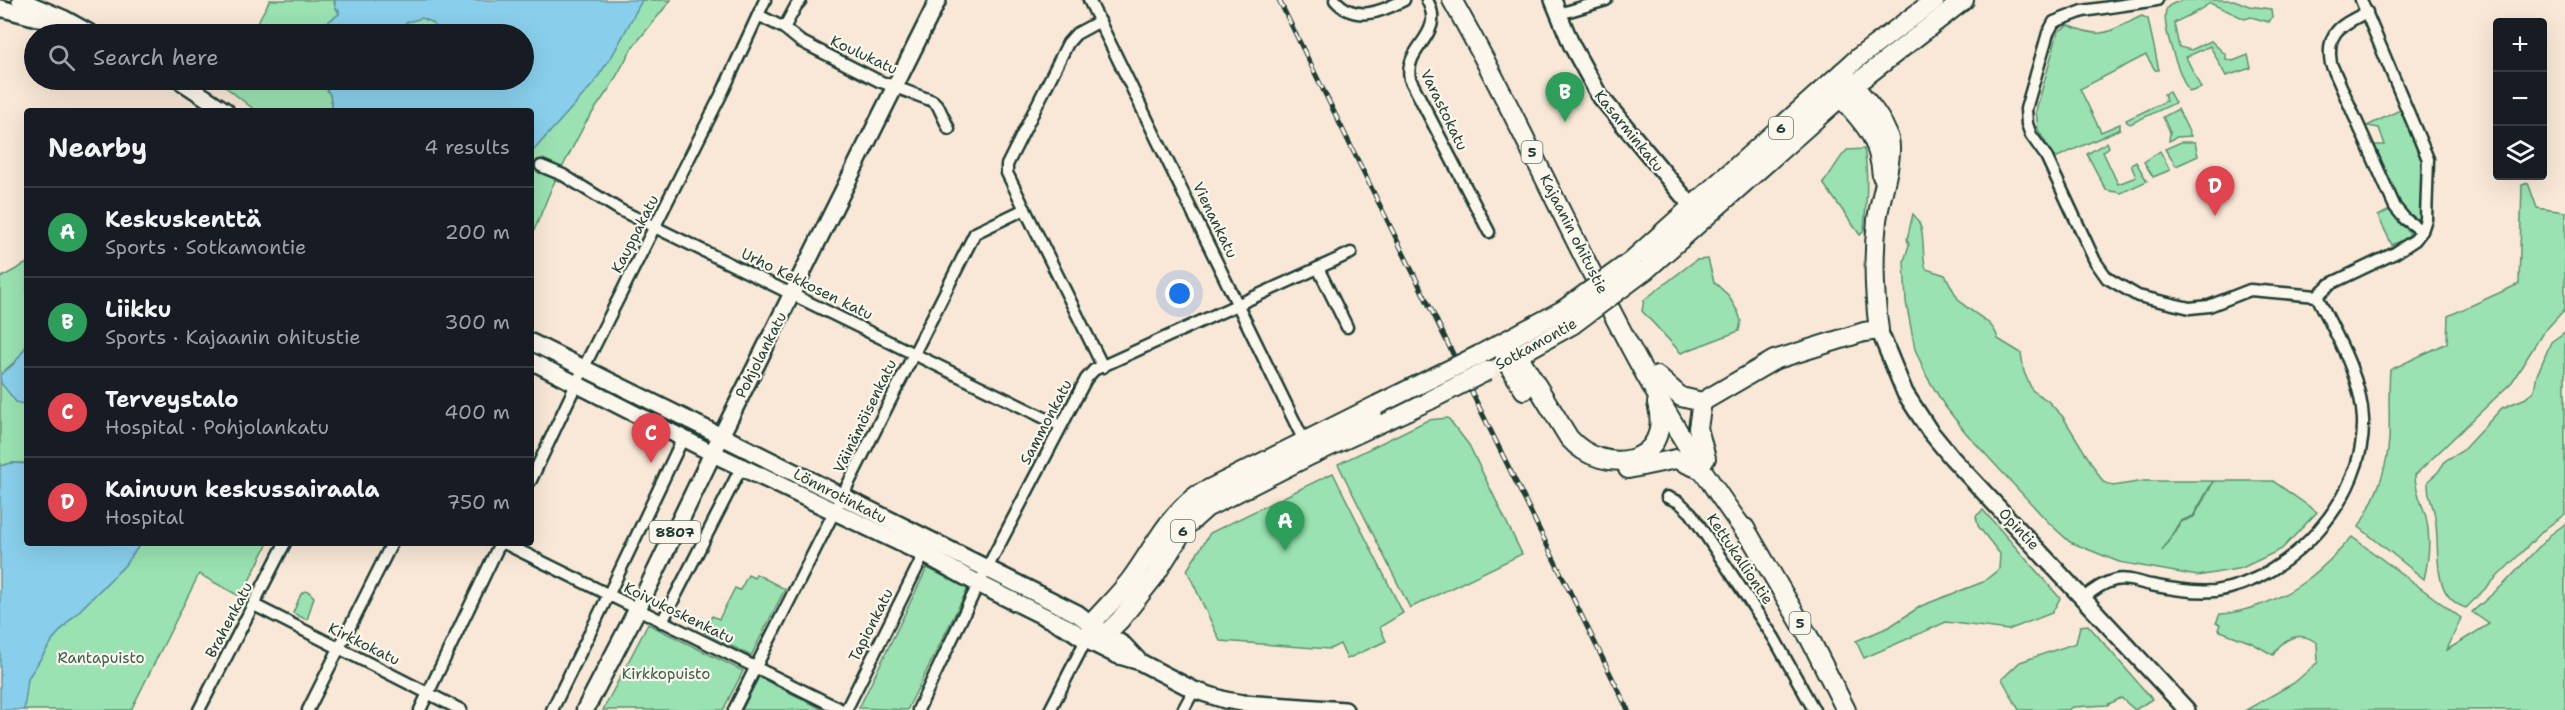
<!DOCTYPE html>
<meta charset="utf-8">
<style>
body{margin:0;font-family:"Shantell Sans",sans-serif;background:#20242c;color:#f1f3f6}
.controls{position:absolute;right:18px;top:18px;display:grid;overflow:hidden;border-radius:6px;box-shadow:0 6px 24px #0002}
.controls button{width:54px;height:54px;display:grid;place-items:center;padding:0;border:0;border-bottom:2px solid #363941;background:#171b24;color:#f1f3f6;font:30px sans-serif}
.you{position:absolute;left:1180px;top:294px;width:21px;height:21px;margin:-15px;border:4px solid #fff;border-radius:50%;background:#1a73e8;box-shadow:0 0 0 9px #1a73e833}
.badge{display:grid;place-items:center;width:39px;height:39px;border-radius:50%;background:#1f6fb2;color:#fff;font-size:20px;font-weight:700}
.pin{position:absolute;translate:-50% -50px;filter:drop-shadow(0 2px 3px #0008)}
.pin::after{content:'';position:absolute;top:32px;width:21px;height:18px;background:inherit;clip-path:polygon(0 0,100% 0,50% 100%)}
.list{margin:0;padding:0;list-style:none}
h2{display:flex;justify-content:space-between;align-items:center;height:78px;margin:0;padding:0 24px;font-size:26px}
h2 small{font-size:20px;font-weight:400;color:#9ea1a6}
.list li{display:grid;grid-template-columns:39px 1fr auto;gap:18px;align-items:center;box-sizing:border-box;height:90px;padding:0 24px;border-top:2px solid #363941}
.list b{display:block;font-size:22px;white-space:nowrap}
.list p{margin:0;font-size:20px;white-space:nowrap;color:#9ea1a6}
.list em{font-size:20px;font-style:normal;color:#9ea1a6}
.icon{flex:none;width:33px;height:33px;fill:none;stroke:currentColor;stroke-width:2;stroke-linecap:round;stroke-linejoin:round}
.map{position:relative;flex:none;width:2565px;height:710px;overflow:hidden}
.search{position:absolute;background:#171b24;box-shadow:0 6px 24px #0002;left:24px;top:24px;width:510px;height:66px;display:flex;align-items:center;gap:15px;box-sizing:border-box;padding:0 21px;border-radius:33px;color:#9ea1a6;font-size:22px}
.panel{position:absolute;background:#171b24;box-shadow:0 6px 24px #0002;left:24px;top:108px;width:510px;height:438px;border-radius:6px}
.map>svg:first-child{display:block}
</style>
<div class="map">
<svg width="2565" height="710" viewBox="0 0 2565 710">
<rect width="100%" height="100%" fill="#f9e8d7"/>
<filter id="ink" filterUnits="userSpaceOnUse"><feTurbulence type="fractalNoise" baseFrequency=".0167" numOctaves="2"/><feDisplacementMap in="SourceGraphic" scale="12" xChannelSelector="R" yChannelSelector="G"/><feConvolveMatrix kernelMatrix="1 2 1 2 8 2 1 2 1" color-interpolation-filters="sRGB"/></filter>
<g filter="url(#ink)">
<g fill="#9ae2b1" stroke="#5c9072" stroke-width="1.5">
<path d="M270 0H335L334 3 339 14 328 22 324 34H251Z"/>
<path d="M642 0H671L632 48 611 86 586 122 552 187 531 238V153L593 84 613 54Z"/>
<path d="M2184 0H2234L2249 6 2271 9 2272 17 2269 22 2251 17 2245 19 2210 3C2198 12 2187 16 2174 23L2179 47 2191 50 2211 41 2226 55V59L2233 61 2248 55 2251 68 2226 76 2210 46 2186 57 2201 88 2189 92C2181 77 2159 23 2167 8 2170 3 2179 2 2184 0Z"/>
<path d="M2142 16 2148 19 2159 70H2155L2146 55 2080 89 2101 132 2120 124V129L2055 158 2038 130 2036 111 2058 32 2068 25C2105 41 2108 31 2142 16Z"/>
<path d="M422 18 433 23 441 34H395L407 22Z"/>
<path d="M227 80H322L330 95 333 111H256L223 85Z"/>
<path d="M2169 92 2175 103 2130 124 2127 122 2126 120 2166 101 2164 94Z"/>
<path d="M2178 109 2191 136 2177 137 2169 141 2170 132 2163 117Z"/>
<path d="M2402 109 2423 164 2420 218C2401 228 2378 159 2375 145H2385L2379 128 2367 126Z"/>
<path d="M2107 142 2109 147 2103 152 2118 184 2136 177 2131 165 2136 162 2147 181 2121 193 2106 190 2087 154Z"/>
<path d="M2181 142H2195L2198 156 2176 166 2165 149Z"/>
<path d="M1864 149C1869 177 1866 204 1864 231L1860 235 1823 183C1832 173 1837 160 1847 150Z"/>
<path d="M2160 151 2170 170 2153 177 2144 162Z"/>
<path d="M2528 183 2537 208 2565 212V309L2542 334 2512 382 2415 475C2415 491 2422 503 2426 517 2431 538 2429 559 2424 579L2359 527C2374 500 2387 472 2389 440 2390 417 2388 394 2390 370L2447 343 2448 316 2519 284 2522 185Z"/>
<path d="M2391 209 2410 233 2406 239 2392 245 2378 216Z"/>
<path d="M1913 214C1928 230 1920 250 1926 269L1945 275C1950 283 1954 293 1959 300 1971 315 1993 318 1998 339L2021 353 2024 372 2032 390 2048 401 2063 417 2103 482 2113 486 2144 481H2213L2193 516 2180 521 2162 551 2181 522 2194 517 2214 481H2273L2317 512 2282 549 2242 568 2198 576 2119 562 2070 542 2050 524 1966 433 1944 405 1927 377 1915 349 1906 302 1904 261 1909 245 1907 239Z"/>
<path d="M1708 259 1714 282 1728 295 1738 312 1741 321 1739 331 1681 353 1642 311 1644 300 1696 260Z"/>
<path d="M27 263V344L20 357 4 371C7 388 9 400 27 405V463H12L0 466V278Z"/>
<path d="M2565 332V514L2546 528 2466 608C2429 596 2441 548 2435 517 2433 501 2427 499 2428 481L2438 472 2446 460 2462 451 2502 408 2526 398 2534 390 2537 375 2551 342Z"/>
<path d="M1448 418 1469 445 1522 554 1410 608 1338 464 1428 420Z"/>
<path d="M1333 473 1403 613 1380 627 1386 641 1347 659 1340 644 1330 649 1220 641 1187 570 1210 533Z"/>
<path d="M1983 510 2060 598 2052 613 2008 630 1946 622 1864 658 1856 641 1889 627 1921 606 1983 582 1999 569 2000 554 1978 526 1976 516Z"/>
<path d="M2565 524V710H2246L2294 683 2318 662 2317 643C2300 630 2283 638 2273 655L2252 643 2218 630 2220 624 2216 623 2220 614C2233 614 2245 610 2257 606 2297 593 2324 568 2352 537L2461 618 2447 650 2489 624 2472 612 2505 583 2550 535Z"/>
<path d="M141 543H268L241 597 199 574 131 710H24L28 678 54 638 69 621 124 566Z"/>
<path d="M927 568 968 588 907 710 859 708Z"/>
<path d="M756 574 785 589 751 656 704 632 712 616 719 619 735 588 740 590 748 575 754 578Z"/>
<path d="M305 591 309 592 314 597 307 620 293 613 301 594Z"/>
<path d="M648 624 743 671 723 710H603Z"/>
<path d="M2088 625 2152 699 2135 710 2121 698 2107 705 2073 707 2068 710H2019L2002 679 2020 662 2076 643 2080 626Z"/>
<path d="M759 677 824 710H742Z"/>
</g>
<g fill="#89cfeb" stroke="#5f95a2" stroke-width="1.5">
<path d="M335 0H642L613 54 593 84 531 153V111H333L330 95 322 80H524V34H441L433 23 422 18 407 22 395 34H324L328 22 339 14V10L335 8Z"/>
<path d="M27 345V405L16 402 1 383 0 375 14 364Z"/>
<path d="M12 463 27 464V543H141L124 566 69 621 54 638 28 678 24 710H0V466Z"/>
</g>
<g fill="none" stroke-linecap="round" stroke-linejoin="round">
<g stroke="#1f3d34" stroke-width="15">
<g id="street">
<path d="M1089 0 1306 445"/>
<path d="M1335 0C1355 23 1381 12 1404 0"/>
<path d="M1427 0C1447 36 1403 46 1410 79L1489 232"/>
<path d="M2157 0 2083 11 2054 22 2048 33 2026 109 2027 124 2031 135 2046 156 2095 261 2107 278 2138 296 2190 308 2209 306 2250 290 2317 296 2330 284 2395 253 2415 240 2422 231 2426 219 2428 159 2361 0"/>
<path d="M2367 12C2342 25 2325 31 2331 64L2395 207 2405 219 2422 231"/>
<path d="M1559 14 1606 0"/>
<path d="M758 15 784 28 800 41 879 81 933 101 938 106 949 129"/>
<path d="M1100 21 1076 34 1068 43 1007 165V173L1103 367"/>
<path d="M784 28 796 6 801 0"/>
<path d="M541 166 563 175 620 210 1061 426"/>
<path d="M1318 268 1347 327"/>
<path d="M531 480 588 359 723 91 765 0"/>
<path d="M1667 497 1679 502 1691 513 1774 638 1814 710"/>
<path d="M504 543 842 710"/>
<path d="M2084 598C2093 590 2103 583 2115 580 2127 577 2140 583 2151 585 2171 589 2194 593 2215 591 2291 580 2366 497 2363 419 2361 376 2335 333 2317 296"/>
<path d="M254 605 461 710"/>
<path d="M662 622 742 466"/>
<path d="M199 710 285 543"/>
<path d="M308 710 392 543"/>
<path d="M420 710 500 543"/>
<path d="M552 710 605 602 683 438"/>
<path d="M734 710 975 233 1025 209"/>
<path d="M846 710 924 554"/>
<path d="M918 710 972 597 1086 379 1094 370 1351 253"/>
<path d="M1050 710 1086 640"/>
<path d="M1183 710 1194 690"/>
</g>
</g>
<g stroke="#1f3d34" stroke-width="20">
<g id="secondary">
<path d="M20 0 65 19 92 34"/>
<path d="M1553 0 1572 46 1599 95 1698 214"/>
<path d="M0 8 82 30"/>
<path d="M179 80 226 111"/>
<path d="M1879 330 1905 393 1929 430 1952 458 2187 710"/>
<path d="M531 342 721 436 938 0"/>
<path d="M531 361 712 453"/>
<path d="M1140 662 1124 645 1091 624 1086 640 1116 655 1140 662 1194 690 1225 700 1243 703 1345 710"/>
</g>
</g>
<g stroke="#1f3d34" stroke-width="21">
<g id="primary">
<path d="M712 453 924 554 979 584 1070 629 1086 640"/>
<path d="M585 710 637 610 721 436 1078 614 1091 624"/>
</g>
</g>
<g stroke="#1f3d34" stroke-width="22">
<g id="highway">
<path d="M1452 0C1553 178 1626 374 1750 538"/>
<path d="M1835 90C1860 122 1878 130 1882 176"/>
<path d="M1631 261 1859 57 1935 0"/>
<path d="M1646 270 1853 86 1964 0"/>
<path d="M1503 344 1518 355 1569 438C1603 477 1674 466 1657 403"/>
<path d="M1503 344 1506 361 1524 390"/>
<path d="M1479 355 1563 310"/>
<path d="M1507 361 1572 325"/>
<path d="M1657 376 1681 397 1702 402 1774 360 1864 332 1879 330C1874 293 1873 257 1877 220 1880 197 1894 160 1889 139 1882 114 1858 92 1842 72"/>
<path d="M1702 402 1698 428 1706 458"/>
<path d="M1628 469 1676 459 1702 470"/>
<path d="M1745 528 1810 639 1846 710"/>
<path d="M1091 624C1104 609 1119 595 1131 579 1153 549 1167 517 1197 495L1377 405"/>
<path d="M1086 640 1106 634 1120 620 1154 577 1186 526 1206 508 1311 455 1430 400"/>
</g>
</g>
<use href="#street" stroke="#fbf7ec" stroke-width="10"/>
<use href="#secondary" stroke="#fbf7ec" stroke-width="15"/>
<use href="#primary" stroke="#fbf7ec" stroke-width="16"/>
<use href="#highway" stroke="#fbf7ec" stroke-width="18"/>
<g stroke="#1f3d34" stroke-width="5">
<path id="rail" d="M1279 0 1628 710"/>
</g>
<use href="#rail" stroke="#fbf7ec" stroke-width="3" stroke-dasharray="9" stroke-linecap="butt"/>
<g stroke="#1f3d34" stroke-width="22" stroke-linecap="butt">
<g id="highway-bridge">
<path d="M1563 310 1631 261"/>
<path d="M1572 325 1646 270"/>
<path d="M1430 400 1487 371"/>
<path d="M1377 405 1479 355"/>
</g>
</g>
<use href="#highway-bridge" stroke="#fbf7ec" stroke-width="18"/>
</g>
</g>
<g text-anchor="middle" stroke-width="4.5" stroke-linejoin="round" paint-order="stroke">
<g fill="#fbf7ec" stroke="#61756b" stroke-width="1.5">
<rect x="1769" y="117" width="24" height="22" rx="4.5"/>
<rect x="1521.5" y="141" width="21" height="22" rx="4.5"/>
<rect x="1171" y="520" width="24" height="22" rx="4.5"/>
<rect x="649.5" y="521" width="51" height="22" rx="4.5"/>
<rect x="1789.5" y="612" width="21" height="22" rx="4.5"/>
</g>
<g font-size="14" font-weight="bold" fill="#1f3d34">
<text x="1781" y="133">6</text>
<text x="1532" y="157">5</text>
<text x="1183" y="536">6</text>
<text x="675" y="537">8807</text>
<text x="1800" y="628">5</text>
</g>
<g font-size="15" fill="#1f3d34" stroke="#fbf7ec">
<text transform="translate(864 55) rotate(25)" y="5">Koulukatu</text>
<text transform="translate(1444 110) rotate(64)" y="5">Varastokatu</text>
<text transform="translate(1629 131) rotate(51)" y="5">Kasarminkatu</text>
<text transform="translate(1215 220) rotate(64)" y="5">Vienankatu</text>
<text transform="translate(635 234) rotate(-63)" y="5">Kauppakatu</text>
<text transform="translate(1574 234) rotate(63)" y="5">Kajaanin ohitustie</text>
<text transform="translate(807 284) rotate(26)" y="5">Urho Kekkosen katu</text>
<text transform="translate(1536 344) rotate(-29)" y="5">Sotkamontie</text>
<text transform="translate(761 355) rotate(-63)" y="5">Pohjolankatu</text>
<text transform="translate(865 416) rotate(-64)" y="5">Väinämöisenkatu</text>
<text transform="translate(1046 422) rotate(-62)" y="5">Sammonkatu</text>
<text transform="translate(840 496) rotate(27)" y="5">Lönnrotinkatu</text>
<text transform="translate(2019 529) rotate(47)" y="5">Opintie</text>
<text transform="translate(1740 559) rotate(56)" y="5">Kettukalliontie</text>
<text transform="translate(679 613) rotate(26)" y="5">Koivukoskenkatu</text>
<text transform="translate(229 620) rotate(-62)" y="5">Brahenkatu</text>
<text transform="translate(871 625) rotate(-63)" y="5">Tapionkatu</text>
<text transform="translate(364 644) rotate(26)" y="5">Kirkkokatu</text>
</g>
<g font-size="15" fill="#385e4d" stroke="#fbf7ec">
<text x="101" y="663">Rantapuisto</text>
<text x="666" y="679">Kirkkopuisto</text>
</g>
</g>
</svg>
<div class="controls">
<button>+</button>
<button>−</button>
<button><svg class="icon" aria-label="layers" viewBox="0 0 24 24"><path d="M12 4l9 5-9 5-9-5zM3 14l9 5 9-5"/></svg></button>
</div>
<div class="you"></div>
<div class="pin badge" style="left:1285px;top:551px;background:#2e9e5b">A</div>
<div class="pin badge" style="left:1565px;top:122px;background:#2e9e5b">B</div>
<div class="pin badge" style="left:651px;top:463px;background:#e0444e">C</div>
<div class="pin badge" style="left:2215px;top:216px;background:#e0444e">D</div>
<div class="search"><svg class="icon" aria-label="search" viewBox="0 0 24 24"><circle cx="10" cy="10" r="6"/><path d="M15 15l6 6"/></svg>Search here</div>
<section class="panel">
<h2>Nearby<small>4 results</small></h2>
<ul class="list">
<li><span class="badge" style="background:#2e9e5b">A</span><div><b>Keskuskenttä</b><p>Sports · Sotkamontie</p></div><em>200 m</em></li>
<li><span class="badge" style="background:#2e9e5b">B</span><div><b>Liikku</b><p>Sports · Kajaanin ohitustie</p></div><em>300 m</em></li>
<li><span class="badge" style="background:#e0444e">C</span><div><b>Terveystalo</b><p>Hospital · Pohjolankatu</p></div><em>400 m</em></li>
<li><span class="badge" style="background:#e0444e">D</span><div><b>Kainuun keskussairaala</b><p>Hospital</p></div><em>750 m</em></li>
</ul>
</section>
</div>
